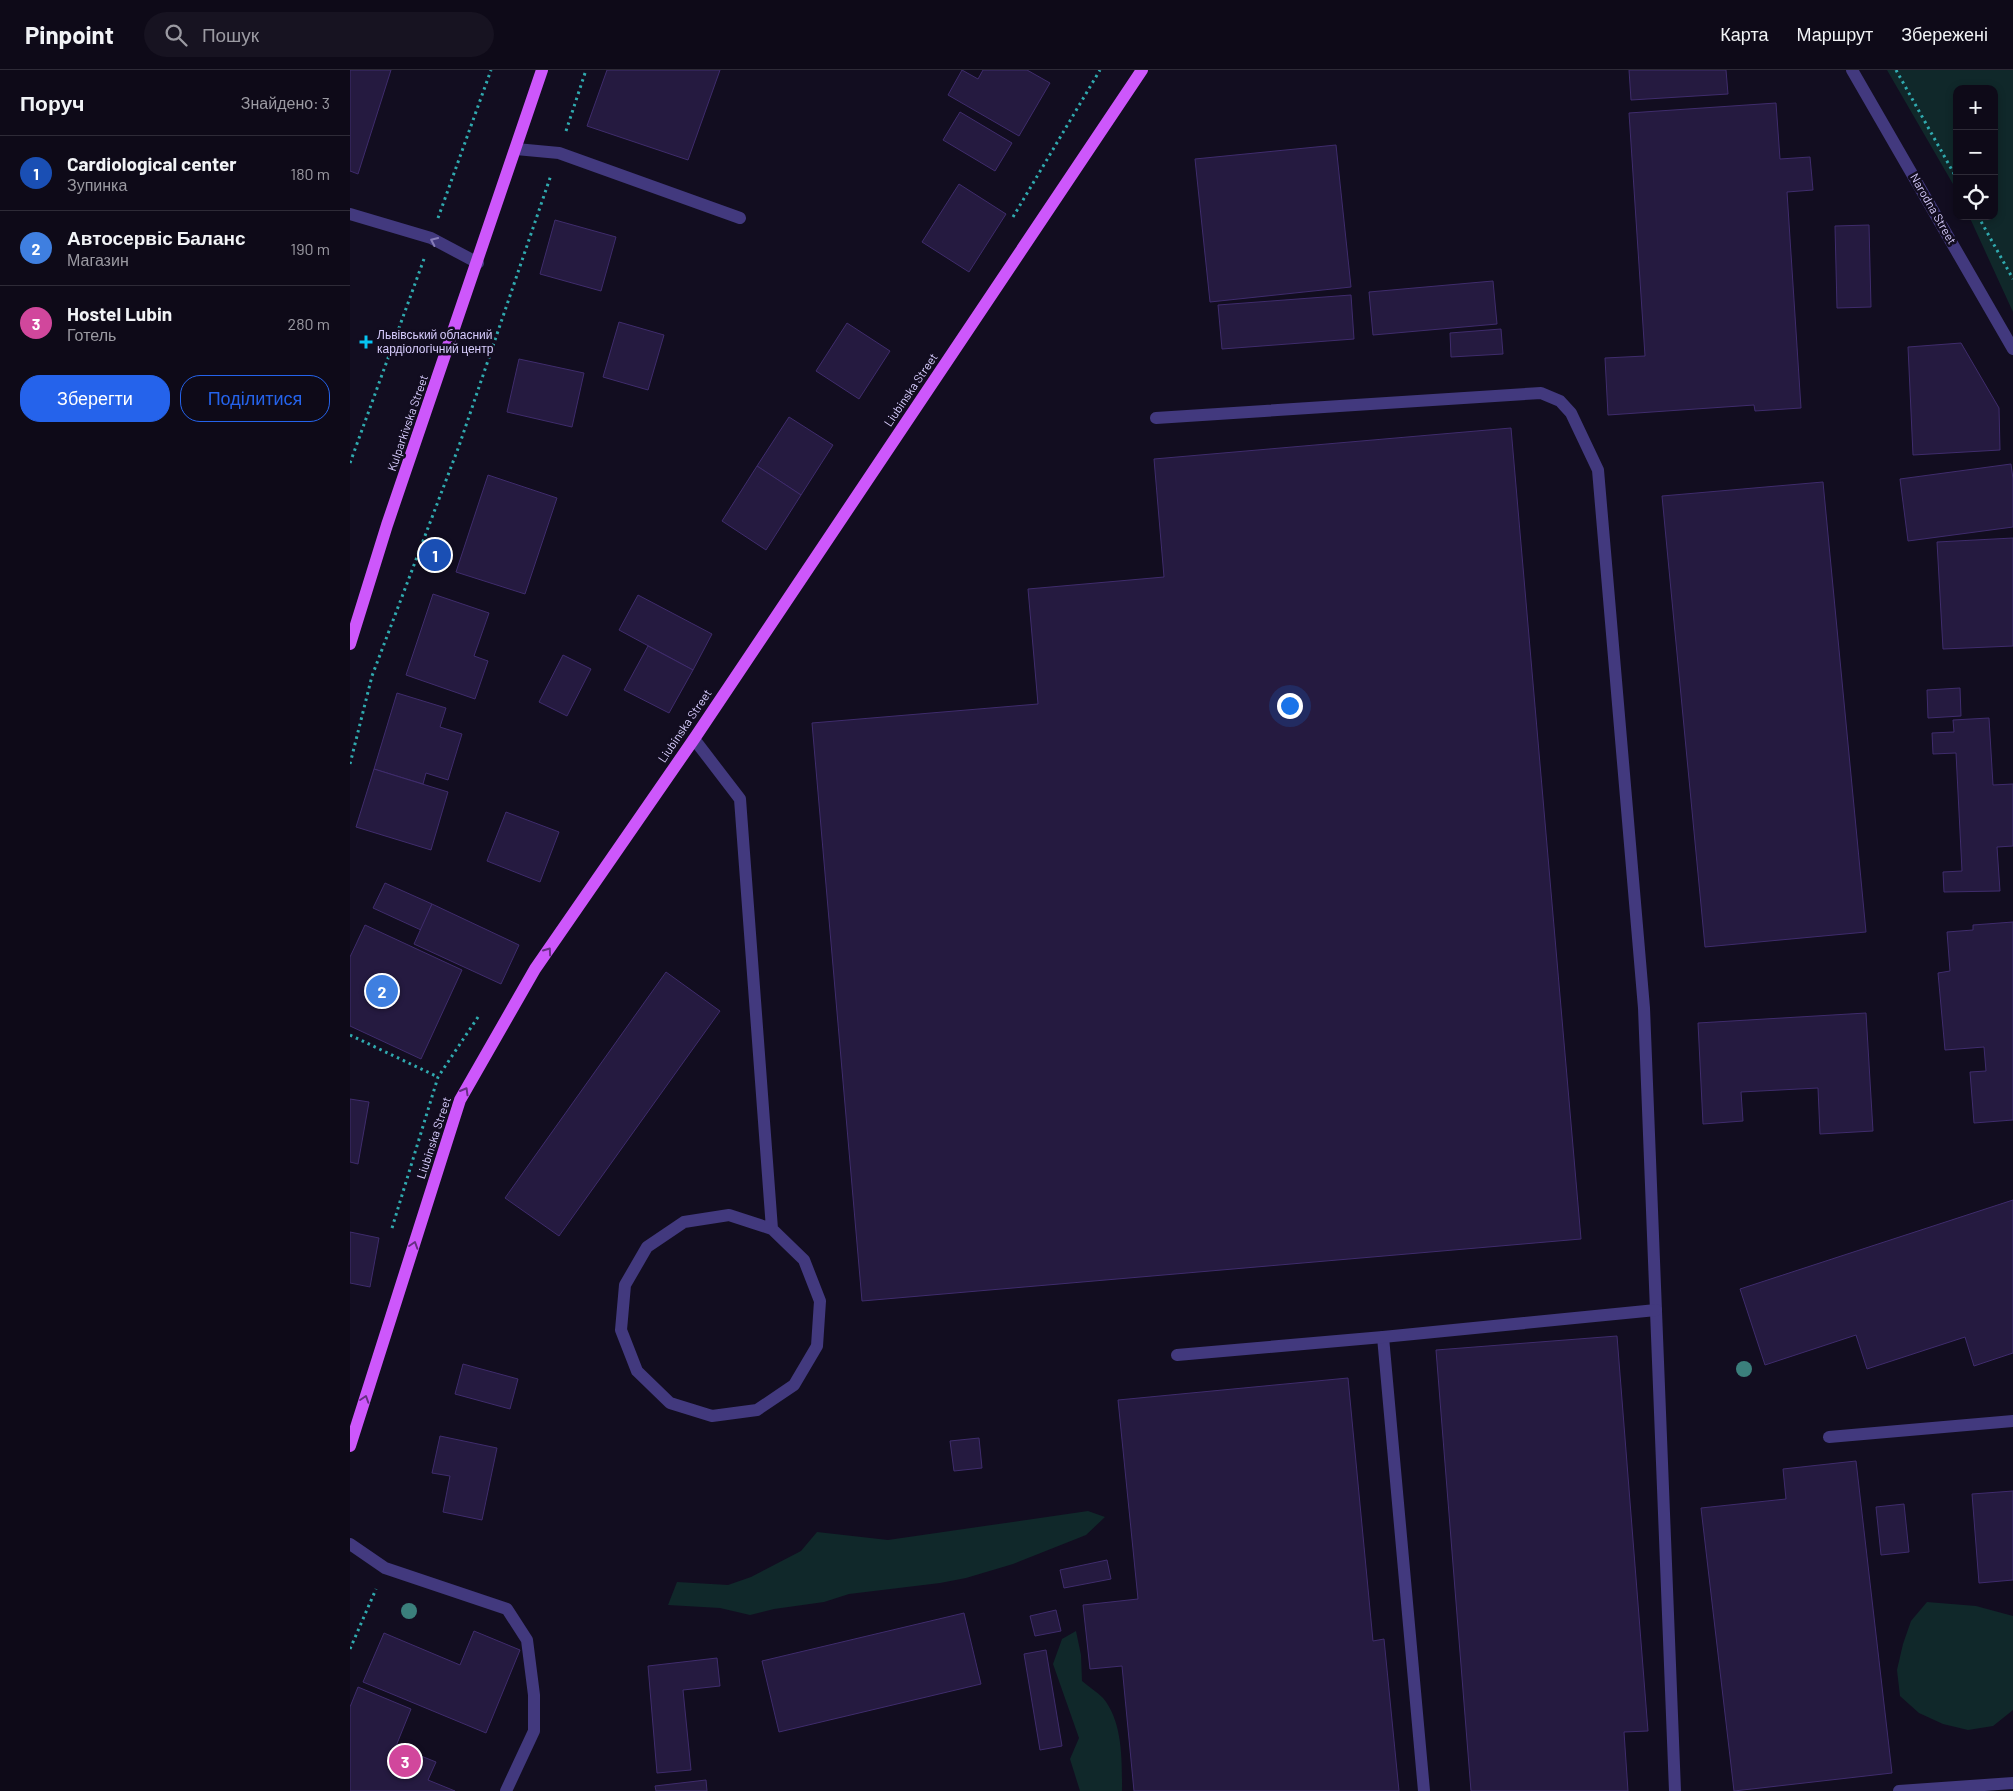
<!DOCTYPE html>
<html lang="uk">
<meta charset="utf-8">
<style>
body{margin:0;font-family:Barlow,sans-serif;background:#171321;color:#f1f3f6}
.controls{position:absolute;right:15px;top:15px;display:grid;overflow:hidden;border-radius:10px;box-shadow:0 2px 8px #0003}
.controls button{width:45px;height:45px;display:grid;place-items:center;padding:0;border:0;border-bottom:1px solid #2e2b37;background:#0e0a18;color:#f1f3f6;font:25px sans-serif}
.you{position:absolute;left:939px;top:635px;width:18px;height:18px;margin:-12px;border:4px solid #fff;border-radius:50%;background:#1a73e8;box-shadow:0 0 0 8px #1a73e833}
.badge{display:grid;place-items:center;width:32px;height:32px;border-radius:50%;background:#2563eb;color:#fff;font-size:16px;font-weight:700}
.pin{position:absolute;translate:-50% -50%;border:2px solid #fff;box-shadow:0 1px 5px #0006}
.list{margin:0;padding:0;list-style:none}
h2{display:flex;justify-content:space-between;align-items:center;height:65px;margin:0;padding:0 20px;font-size:21px}
h2 small{font-size:16px;font-weight:400;color:#9b9aa2}
.list li{display:grid;grid-template-columns:32px 1fr auto;gap:15px;align-items:center;box-sizing:border-box;height:75px;padding:0 20px;border-top:1px solid #2e2b37}
.list b{display:block;font-size:19px;white-space:nowrap}
.list p{margin:0;font-size:16px;white-space:nowrap;color:#9b9aa2}
.list em{font-size:16px;font-style:normal;color:#9b9aa2}
.actions{display:flex;gap:10px;padding:15px 20px}
.actions a{flex:1;padding:11px 0;border:1px solid #2563eb;border-radius:20px;text-align:center;font-size:18px;color:#2563eb}
.actions .main{background:#2563eb;color:#fff}
.icon{flex:none;width:28px;height:28px;fill:none;stroke:currentColor;stroke-width:2;stroke-linecap:round;stroke-linejoin:round}
.map{position:relative;flex:none;width:1663px;height:1721px;overflow:hidden}
header{display:flex;align-items:center;gap:30px;box-sizing:border-box;height:70px;padding:0 25px;background:#0e0a18;border-bottom:1px solid #2e2b37}
header strong{font-size:24px}
nav{display:flex;gap:28px;margin-inline-start:auto;font-size:18px}
.search{width:350px;height:45px;background:#171321;display:flex;align-items:center;gap:12px;box-sizing:border-box;padding:0 18px;border-radius:28px;color:#9b9aa2;font-size:19px}
main{display:flex}
aside{flex:1;background:#0e0a18}
.map>svg:first-child{display:block}
</style>
<header>
<strong>Pinpoint</strong>
<div class="search"><svg class="icon" aria-label="search" viewBox="0 0 24 24"><circle cx="10" cy="10" r="6"/><path d="M15 15l6 6"/></svg>Пошук</div>
<nav><a>Карта</a><a>Маршрут</a><a>Збережені</a></nav>
</header>
<main>
<aside>
<h2>Поруч<small>Знайдено: 3</small></h2>
<ul class="list">
<li><span class="badge" style="background:#1a4fb4">1</span><div><b>Cardiological center</b><p>Зупинка</p></div><em>180 m</em></li>
<li><span class="badge" style="background:#3f7fe0">2</span><div><b>Автосервіс Баланс</b><p>Магазин</p></div><em>190 m</em></li>
<li><span class="badge" style="background:#d1479c">3</span><div><b>Hostel Lubin</b><p>Готель</p></div><em>280 m</em></li>
</ul>
<div class="actions"><a class="main">Зберегти</a><a>Поділитися</a></div>
</aside>
<div class="map">
<svg width="1663" height="1721" viewBox="0 0 1663 1721">
<rect width="100%" height="100%" fill="#120d20"/>
<g fill="#10282a">
<path d="M1537 0H1663V242L1619 146H1644V19H1607V121Z"/>
<path d="M738 1441 755 1447 736 1465 663 1494 616 1508 590 1513 499 1524 474 1532 424 1539 400 1545 370 1538 318 1535 327 1512 378 1515 401 1507 451 1481 467 1462 538 1470Z"/>
<path d="M1577 1532 1626 1536 1663 1546V1640L1643 1656 1618 1660 1593 1654 1569 1643 1550 1626 1547 1600 1553 1574 1561 1551Z"/>
<path d="M726 1561 731 1585 732 1611C738 1616 747 1622 753 1628 773 1652 772 1691 772 1721H730L720 1689 729 1668 703 1594 712 1569Z"/>
</g>
<g fill="#251a40" stroke="#3f2c6c">
<path d="M0 0H41L8 104 0 101Z"/>
<path d="M257 0H370L338 90 237 56Z"/>
<path d="M612 0 628 9 633 0H677L700 13 669 66 598 25Z"/>
<path d="M1279 0H1376L1378 24 1281 30Z"/>
<path d="M1426 33 1430 89 1460 87 1463 120 1437 122 1451 338 1405 341 1404 335 1258 345 1255 288 1295 286 1279 43Z"/>
<path d="M610 42 662 73 645 101 593 70Z"/>
<path d="M986 75 1001 217 860 232 845 89Z"/>
<path d="M609 114 656 144 619 202 572 172Z"/>
<path d="M205 150 266 167 251 221 190 204Z"/>
<path d="M1519 155 1521 237 1487 238 1485 156Z"/>
<path d="M1143 211 1147 254 1023 265 1019 222Z"/>
<path d="M1001 225 1004 269 872 279 868 235Z"/>
<path d="M269 252 314 265 298 320 253 307Z"/>
<path d="M497 253 540 281 509 329 466 301Z"/>
<path d="M1151 259 1153 284 1101 287 1100 263Z"/>
<path d="M1611 273 1649 338 1650 380 1563 385 1558 277Z"/>
<path d="M169 289 234 303 222 357 157 342Z"/>
<path d="M439 347 483 375 451 425 407 396Z"/>
<path d="M1161 358 1231 1169 512 1231 462 653 688 634 678 519 814 507 804 389Z"/>
<path d="M1661 394 1663 409V457L1558 471 1550 409Z"/>
<path d="M407 396 451 425 416 480 372 451Z"/>
<path d="M138 405 207 428 175 524 106 502Z"/>
<path d="M1473 412 1516 862 1355 877 1312 426Z"/>
<path d="M1663 468V576L1593 579 1587 472Z"/>
<path d="M83 524 139 543 124 586 138 591 125 629 56 605Z"/>
<path d="M288 525 362 564 343 600 269 560Z"/>
<path d="M298 576 343 600 319 643 274 620Z"/>
<path d="M213 585 241 599 217 646 189 632Z"/>
<path d="M1610 618 1611 646 1578 648 1577 620Z"/>
<path d="M47 623 96 638 90 657 112 664 98 710 76 703 73 714 24 699Z"/>
<path d="M1639 648 1643 715 1663 714V776L1647 777 1650 821 1594 822 1593 802 1612 801 1606 683 1583 684 1582 663 1604 662 1603 650Z"/>
<path d="M24 699 98 722 81 780 6 757Z"/>
<path d="M156 742 209 762 190 812 137 791Z"/>
<path d="M35 813 82 834 71 860 23 838Z"/>
<path d="M82 834 169 875 151 914 64 874Z"/>
<path d="M1663 852V1050L1624 1053 1620 1002 1636 1001 1634 977 1595 980 1588 903 1600 901 1597 862 1623 860V855Z"/>
<path d="M15 855 112 900 71 989 0 956V887Z"/>
<path d="M316 902 370 941 209 1166 155 1128Z"/>
<path d="M1516 943 1523 1061 1470 1064 1468 1018 1391 1022 1393 1051 1353 1054 1348 953Z"/>
<path d="M0 1029 19 1032 8 1094 0 1092Z"/>
<path d="M1663 1130V1283L1624 1296 1615 1267 1517 1299 1506 1265 1415 1295 1390 1219Z"/>
<path d="M0 1162 29 1168 20 1217 0 1213Z"/>
<path d="M1267 1266 1298 1661 1274 1662 1278 1721H1121L1086 1280Z"/>
<path d="M113 1294 168 1309 160 1339 105 1324Z"/>
<path d="M998 1308 1023 1571 1034 1569 1049 1721H784L772 1596 740 1599 733 1535 788 1529 768 1330Z"/>
<path d="M90 1366 147 1378 132 1450 93 1442 100 1406 82 1403Z"/>
<path d="M629 1368 632 1398 604 1401 600 1371Z"/>
<path d="M1506 1391 1542 1703 1384 1721 1351 1438 1436 1429 1433 1399Z"/>
<path d="M1663 1421V1510L1629 1513 1622 1424Z"/>
<path d="M1554 1434 1559 1482 1531 1485 1526 1437Z"/>
<path d="M757 1490 761 1509 714 1518 710 1500Z"/>
<path d="M706 1540 711 1561 685 1566 680 1546Z"/>
<path d="M614 1543 631 1614 429 1662 412 1591Z"/>
<path d="M124 1561 170 1580 136 1663 13 1612 34 1563 110 1595Z"/>
<path d="M696 1580 712 1676 690 1680 674 1584Z"/>
<path d="M367 1588 370 1616 333 1620 341 1700 307 1703 298 1596Z"/>
<path d="M8 1617 61 1639 46 1676 86 1692 78 1710 105 1721H0V1637Z"/>
<path d="M356 1710 357 1721H306L305 1716Z"/>
</g>
<g fill="none" stroke-linecap="round" stroke-linejoin="round">
<g stroke="#30aaaf" stroke-width="3" stroke-dasharray="2.5 4" stroke-linecap="butt">
<path d="M1546 0 1607 109"/>
<path d="M216 61 236 0"/>
<path d="M1628 146 1663 209"/>
<path d="M663 147 750 0"/>
<path d="M88 148 141 0"/>
<path d="M0 393 74 189"/>
<path d="M0 694 22 606 109 376 201 105"/>
<path d="M0 965 88 1007"/>
<path d="M42 1158 88 1007 130 944"/>
<path d="M0 1579 26 1519"/>
</g>
<g stroke="#42397e" stroke-width="12">
<path d="M1502 0 1663 279"/>
<path d="M166 79 209 83 390 148"/>
<path d="M0 144 81 168 128 193"/>
<path d="M806 348 1191 323 1210 331 1221 343 1248 400 1294 938 1325 1721"/>
<path d="M344 669 390 729 422 1159 454 1190 470 1231 467 1276 444 1315 407 1340 362 1346 320 1333 287 1301 271 1260 275 1215 297 1177 334 1152 379 1145 422 1159"/>
<path d="M1033 1267 1074 1721"/>
<path d="M827 1285 1033 1267 1306 1240"/>
<path d="M1479 1367 1663 1351"/>
<path d="M0 1474 35 1498 157 1539 177 1570 184 1625V1661L156 1721"/>
<path d="M1549 1721 1663 1713"/>
</g>
<g stroke="#cd57fb" stroke-width="12">
<path d="M0 574 37 455 192 0"/>
<path d="M0 1376 110 1030 185 899 344 669 792 0"/>
</g>
</g>
<g fill="#3b7f7c">
<circle cx="1394" cy="1299" r="8"/>
<circle cx="59" cy="1541" r="8"/>
</g>
<defs><path id="oneway-chevron" d="M-2-3.5L2.5 0L-2 3.5" fill="none" stroke-width="1.6" stroke-linecap="round" stroke-linejoin="round" transform="scale(1.25)"/></defs>
<use stroke="#867cb8" href="#oneway-chevron" transform="translate(84 171) rotate(-155)"/>
<g stroke="#662e83">
<use href="#oneway-chevron" transform="translate(198 881) rotate(-55)"/>
<use href="#oneway-chevron" transform="translate(115 1021) rotate(-60)"/>
<use href="#oneway-chevron" transform="translate(64 1175) rotate(-72)"/>
<use href="#oneway-chevron" transform="translate(15 1329) rotate(-72)"/>
</g>
<path fill="#06c4f2" stroke="#120d20" stroke-width="2" d="M13.5 264.5h5v5h5v5h-5v5h-5v-5h-5v-5h5z"/>
<g text-anchor="middle" stroke-width="5" stroke-linejoin="round" paint-order="stroke">
<g font-size="12" fill="#d8cdfe" stroke="#120d20">
<text transform="translate(1583 139) rotate(60)" y="4">Narodna Street</text>
<text transform="translate(561 320) rotate(-56)" y="4">Liubinska Street</text>
<text transform="translate(58 353) rotate(-71)" y="4">Kulparkivska Street</text>
<text transform="translate(335 656) rotate(-56)" y="4">Liubinska Street</text>
<text transform="translate(84 1068) rotate(-72)" y="4">Liubinska Street</text>
</g>
<g font-size="12" fill="#d8cdfe" stroke="#120d20" text-anchor="start">
<text x="27" y="269">Львівський обласний<tspan x="27" dy="14">кардіологічний центр</tspan></text>
</g>
</g>
</svg>
<div class="controls">
<button>+</button>
<button>−</button>
<button><svg class="icon" aria-label="locate" viewBox="0 0 24 24"><circle cx="12" cy="12" r="6"/><path d="M12 2v4M12 18v4M2 12h4M18 12h4"/></svg></button>
</div>
<div class="you"></div>
<div class="pin badge" style="left:85px;top:485px;background:#1a4fb4">1</div>
<div class="pin badge" style="left:32px;top:921px;background:#3f7fe0">2</div>
<div class="pin badge" style="left:55px;top:1691px;background:#d1479c">3</div>
</div>
</main>
